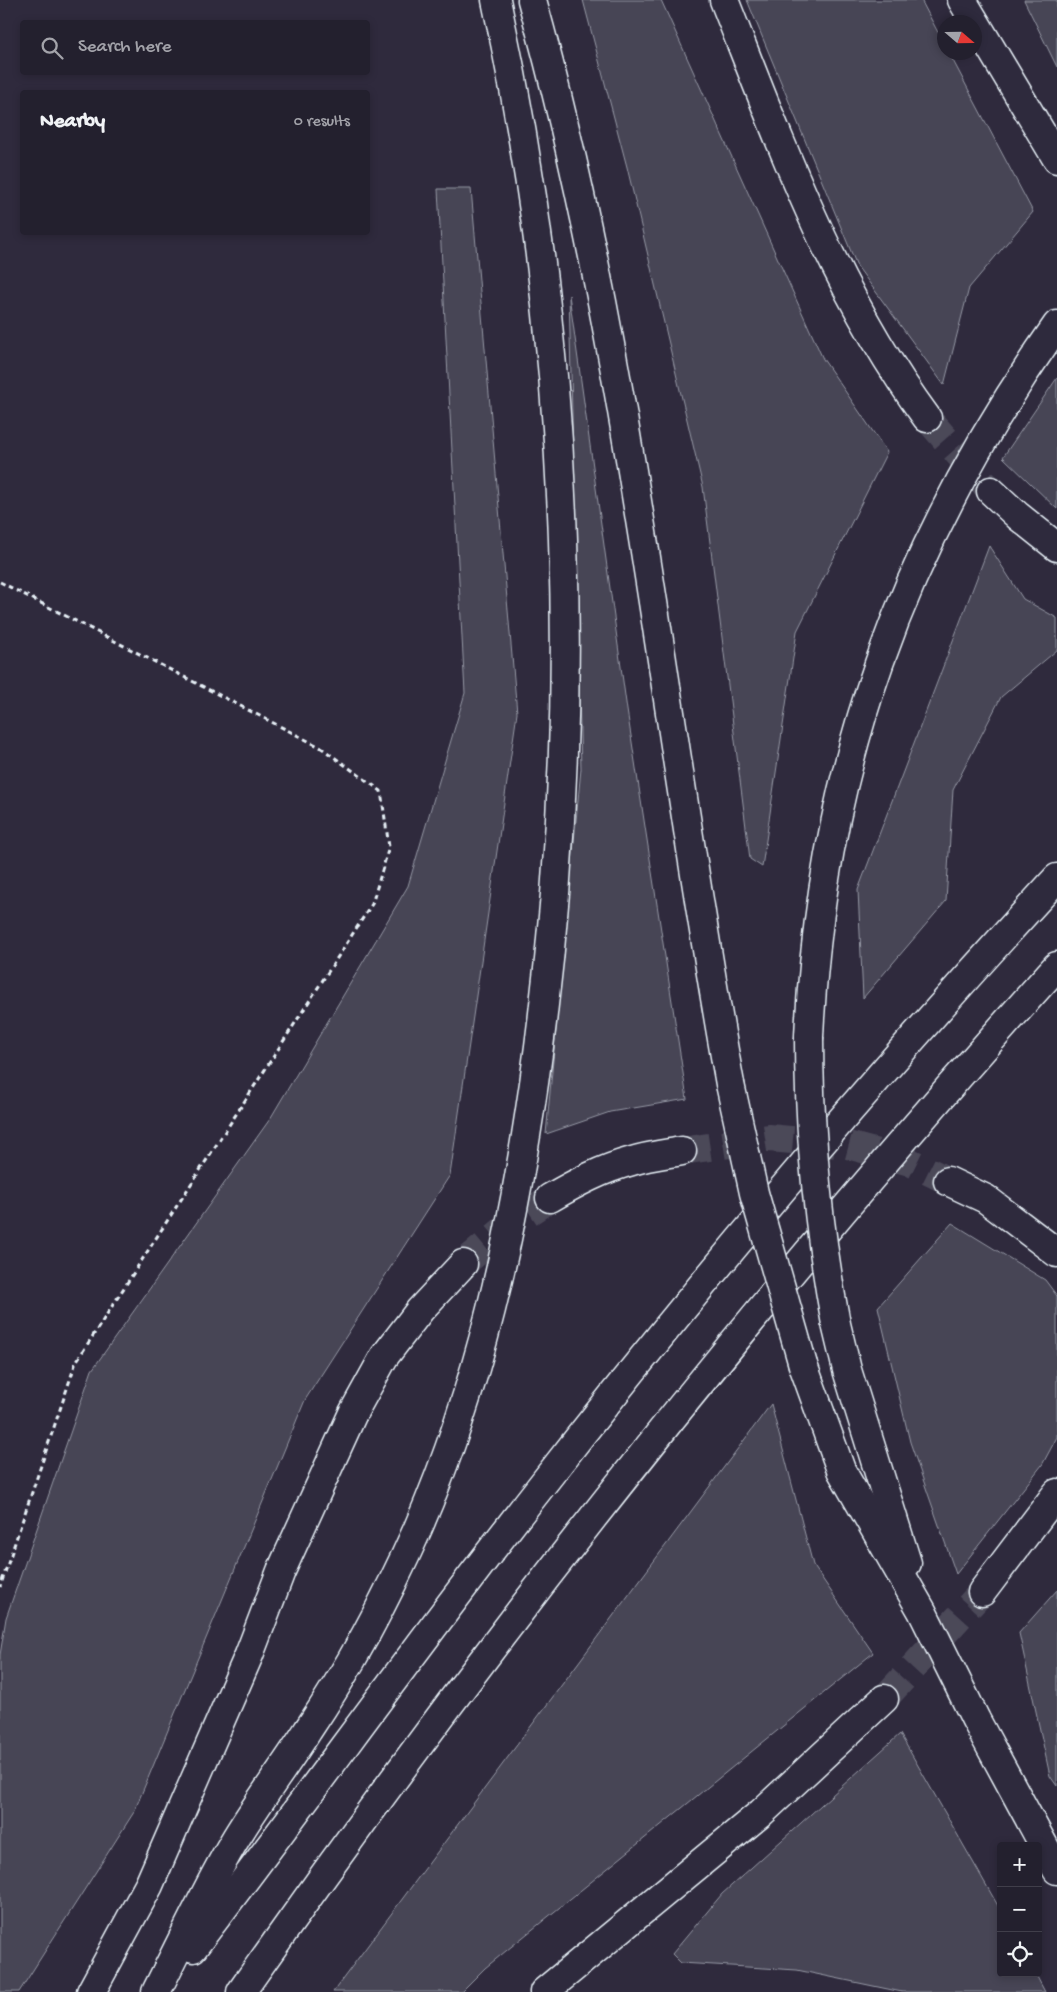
<!DOCTYPE html>
<meta charset="utf-8">
<style>
body{margin:0;font-family:"Gochi Hand",sans-serif;background:#2b2836;color:#f1f3f6}
.controls{position:absolute;right:15px;bottom:15px;display:grid;overflow:hidden;border-radius:5px;box-shadow:0 2px 8px #0003}
.controls button{width:45px;height:45px;display:grid;place-items:center;padding:0;border:0;border-bottom:1px solid #403e4a;background:#23202e;color:#f1f3f6;font:25px sans-serif}
.compass{position:absolute;left:937px;top:15px;width:45px;height:45px;border-radius:50%;background:#23202e;box-shadow:0 2px 8px #0003;rotate:110deg}
.list{margin:0;padding:0;list-style:none}
h2{display:flex;justify-content:space-between;align-items:center;height:65px;margin:0;padding:0 20px;font-size:21px}
h2 small{font-size:16px;font-weight:400;color:#a3a3aa}
.icon{flex:none;width:28px;height:28px;fill:none;stroke:currentColor;stroke-width:2;stroke-linecap:round;stroke-linejoin:round}
.map{position:relative;flex:none;width:1057px;height:1992px;overflow:hidden}
.search{position:absolute;background:#23202e;box-shadow:0 2px 8px #0003;left:20px;top:20px;width:350px;height:55px;display:flex;align-items:center;gap:12px;box-sizing:border-box;padding:0 18px;border-radius:5px;color:#a3a3aa;font-size:19px}
.panel{position:absolute;background:#23202e;box-shadow:0 2px 8px #0003;left:20px;top:90px;width:350px;height:145px;border-radius:5px}
.map>svg:first-child{display:block}
</style>
<div class="map">
<svg width="1057" height="1992" viewBox="0 0 1057 1992">
<rect width="100%" height="100%" fill="#2f2a3d"/>
<filter id="ink" filterUnits="userSpaceOnUse"><feTurbulence type="fractalNoise" baseFrequency=".02" numOctaves="2"/><feDisplacementMap in="SourceGraphic" scale="10" xChannelSelector="R" yChannelSelector="G"/><feConvolveMatrix kernelMatrix="1 2 1 2 8 2 1 2 1" color-interpolation-filters="sRGB"/></filter>
<g filter="url(#ink)">
<g fill="#464455" stroke="#979aa6">
<path d="M583 0H661L823 359 887 452 797 631 762 867 750 859 703 487 627 167Z"/>
<path d="M747 0H921L944 44V52L949 53 1033 212 969 288 944 385 857 266Z"/>
<path d="M1024 0H1057V67Z"/>
<path d="M438 189H471L517 713 450 1175 305 1400 134 1812 19 1992H0V1655L6 1618 92 1370 270 1119 408 886 465 693Z"/>
<path d="M569 295 627 710 687 1099 610 1112 546 1134 581 769Z"/>
<path d="M1057 378V509L1003 457Z"/>
<path d="M989 546 1023 599 1057 618V650L1001 697 953 790 946 901 863 998 858 890Z"/>
<path d="M952 1223 1045 1280 1057 1296V1437L1042 1465 956 1574 910 1442 878 1307Z"/>
<path d="M771 1404 813 1565 873 1653 485 1968 461 1992H333Z"/>
<path d="M1057 1590V1786L1050 1776 1019 1633Z"/>
<path d="M900 1734 1001 1911V1973H1035L1045 1992H902L797 1970 681 1963 672 1954 722 1894Z"/>
</g>
<g fill="none" stroke-linecap="round" stroke-linejoin="round">
<g stroke="#4b4859" stroke-width="28" stroke-dasharray="28 14" stroke-linecap="butt">
<path d="M927 418 991 491"/>
<path d="M682 1151 769 1138 848 1145 910 1162 948 1181"/>
<path d="M463 1264 508 1226 550 1198"/>
<path d="M884 1699 982 1592"/>
</g>
<g stroke="#e8f1f8" stroke-width="31">
<g id="highway">
<path d="M532 0C631 355 664 723 730 1084"/>
<path d="M724 0C781 144 834 292 927 418"/>
<path d="M962 0 1057 159"/>
<path d="M991 491 1018 516 1057 547"/>
<path d="M809 1037C821 768 902 545 1057 325"/>
<path d="M948 1181 986 1199 1057 1253"/>
<path d="M550 1198C576 1183 602 1169 632 1161 648 1156 665 1154 682 1151"/>
<path d="M836 1324 847 1370 907 1563"/>
<path d="M803 1365 841 1470 922 1611 976 1720 1057 1870"/>
<path d="M982 1592 1057 1493"/>
<path d="M193 1948C309 1797 420 1640 538 1490 702 1279 876 1075 1057 878"/>
<path d="M91 1992 149 1885 249 1655 281 1571 353 1413 384 1357 420 1310 463 1264"/>
<path d="M156 1992C181 1943 205 1891 233 1843 256 1804 284 1768 308 1730 351 1666 387 1598 418 1528 480 1385 512 1236 534 1083 585 725 573 353 496 0"/>
<path d="M241 1992C493 1632 763 1292 1057 966"/>
<path d="M544 1992 761 1813 884 1699"/>
</g>
</g>
<path stroke="#e8f1f8" stroke-width="3" stroke-dasharray="5 4" stroke-linecap="butt" d="M0 582 320 747 381 791 389 847 372 904 76 1362 0 1587"/>
<use href="#highway" stroke="#2f2a3d" stroke-width="28"/>
<g stroke="#e8f1f8" stroke-width="31" stroke-linecap="butt">
<g id="highway-bridge">
<path d="M809 1037C809 1134 818 1229 836 1324"/>
<path d="M730 1084 754 1193 803 1365"/>
</g>
</g>
<use href="#highway-bridge" stroke="#2f2a3d" stroke-width="28"/>
</g>
</g>
</svg>
<div class="controls">
<button>+</button>
<button>−</button>
<button><svg class="icon" aria-label="locate" viewBox="0 0 24 24"><circle cx="12" cy="12" r="6"/><path d="M12 2v4M12 18v4M2 12h4M18 12h4"/></svg></button>
</div>
<svg class="compass" viewBox="-18 -18 36 36"><path d="M0-13l5 13h-10z" fill="#e53935"/><path d="M0 13l5-13h-10z" fill="#a3a3aa"/></svg>
<div class="search"><svg class="icon" aria-label="search" viewBox="0 0 24 24"><circle cx="10" cy="10" r="6"/><path d="M15 15l6 6"/></svg>Search here</div>
<section class="panel">
<h2>Nearby<small>0 results</small></h2>
<ul class="list">
</ul>
</section>
</div>
